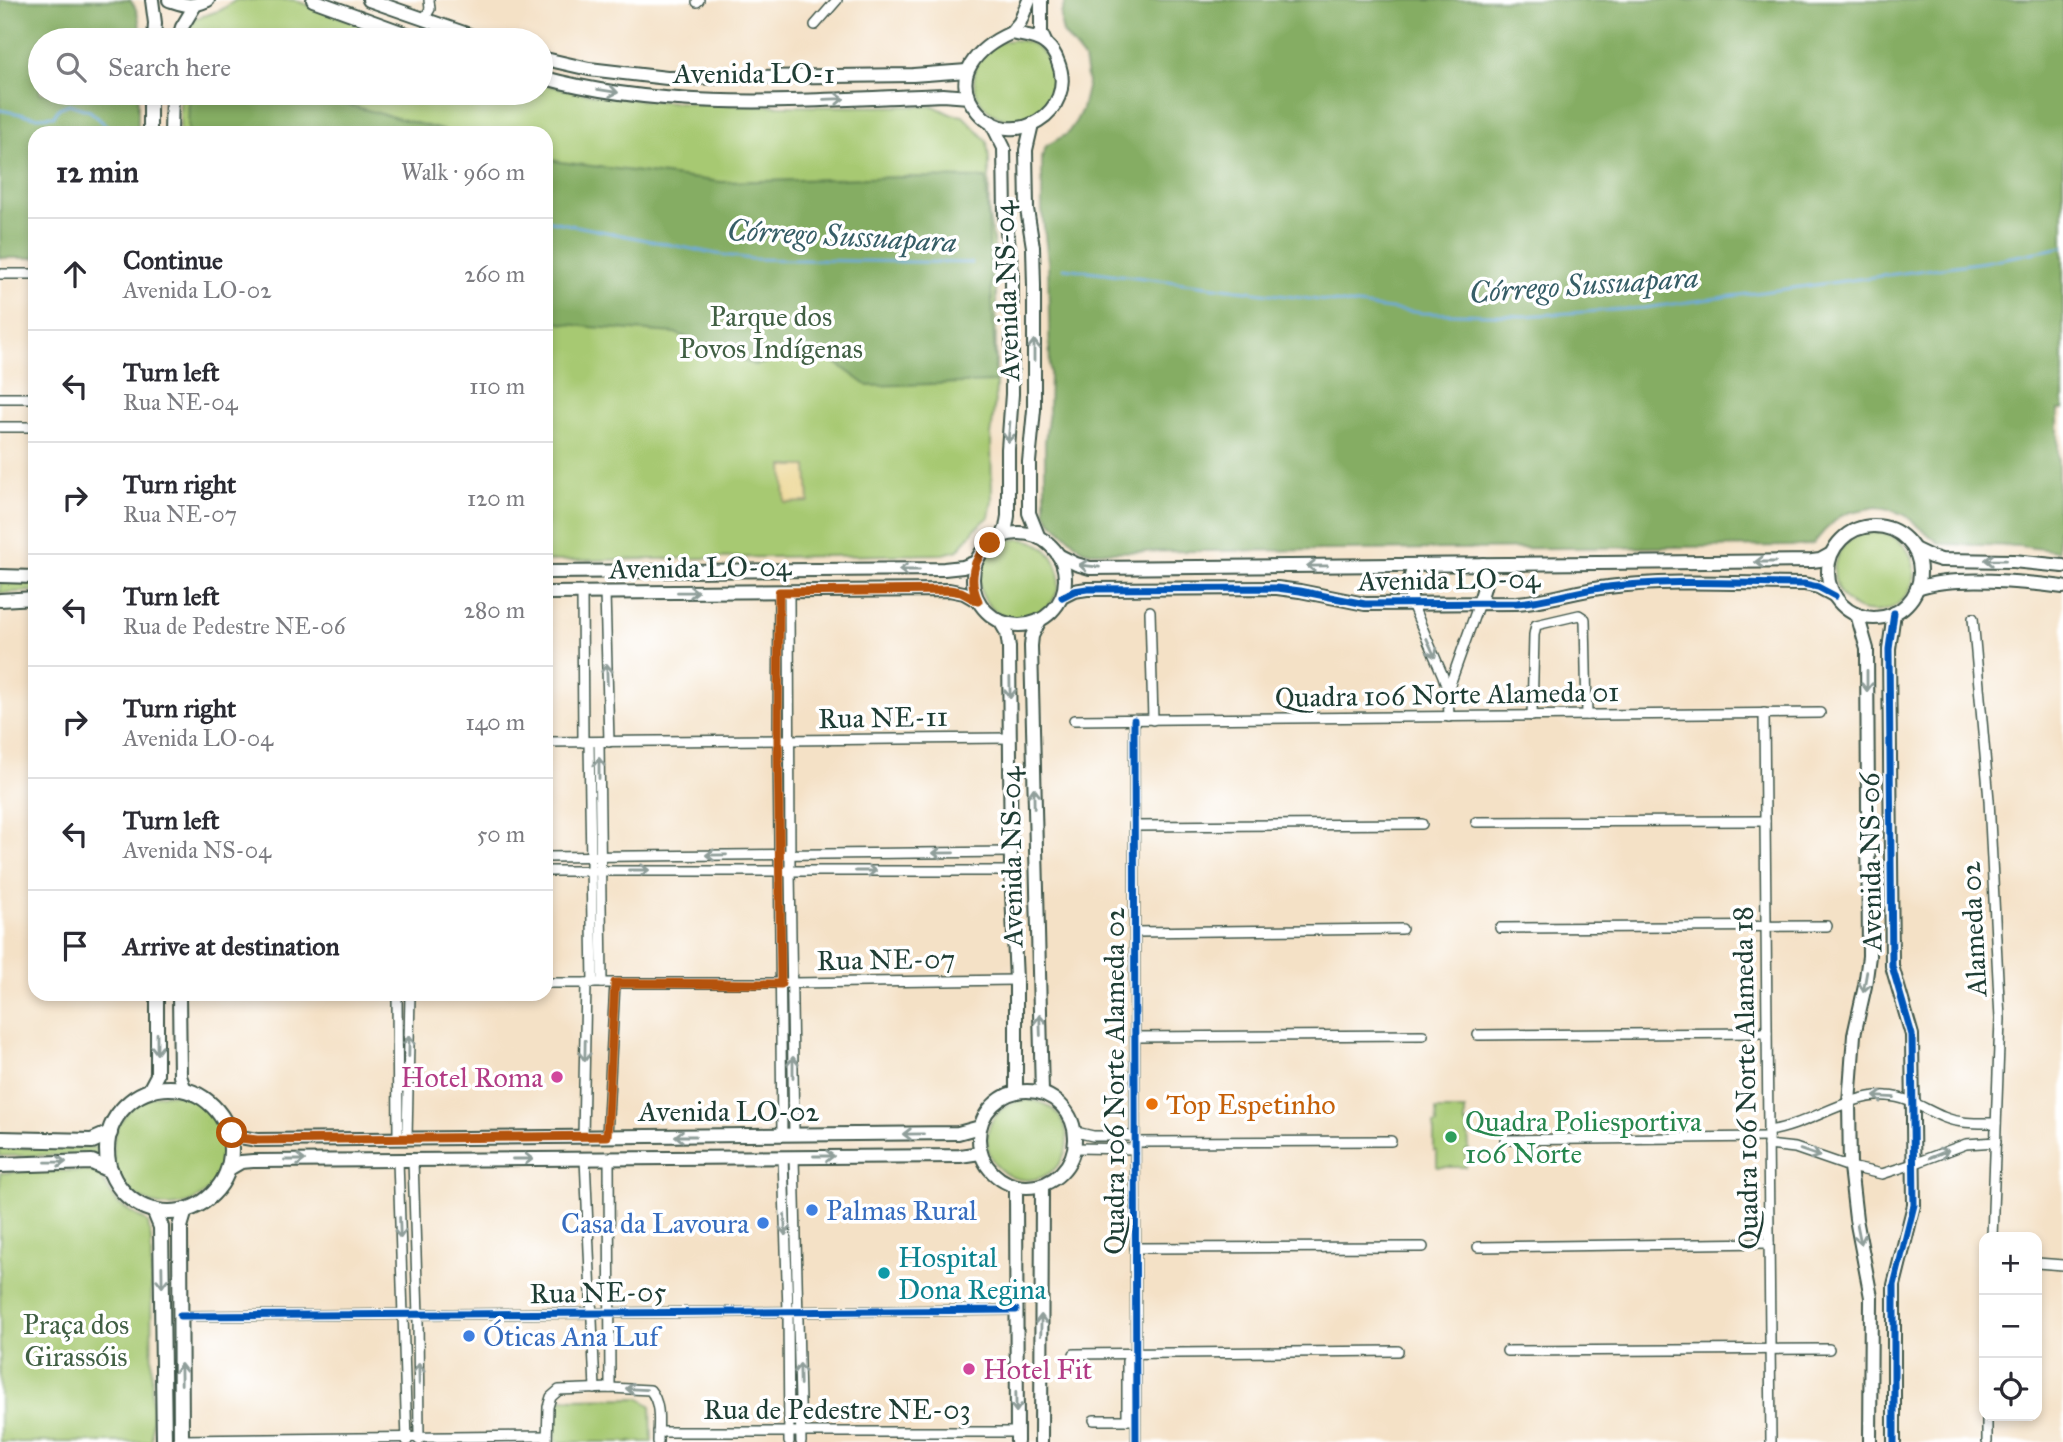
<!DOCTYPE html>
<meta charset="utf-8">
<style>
body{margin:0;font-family:"IM FELL Great Primer",serif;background:#f2f2f3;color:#2b2b33}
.controls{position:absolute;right:21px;bottom:21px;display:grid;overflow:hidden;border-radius:14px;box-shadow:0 4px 10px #0003}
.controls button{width:63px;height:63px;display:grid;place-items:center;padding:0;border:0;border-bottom:2px solid #e1e1e2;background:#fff;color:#2b2b33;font:35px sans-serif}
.stop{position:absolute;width:21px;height:21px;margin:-16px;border:5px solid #b45309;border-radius:50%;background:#fff}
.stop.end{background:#b45309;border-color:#fff;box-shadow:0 2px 7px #0008}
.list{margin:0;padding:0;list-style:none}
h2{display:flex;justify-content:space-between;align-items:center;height:91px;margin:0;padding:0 28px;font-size:30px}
h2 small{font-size:23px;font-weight:400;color:#7c7c81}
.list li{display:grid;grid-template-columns:46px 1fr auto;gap:21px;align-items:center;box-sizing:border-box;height:112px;padding:0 28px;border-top:2px solid #e1e1e2}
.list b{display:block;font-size:26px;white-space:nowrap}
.list p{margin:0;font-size:23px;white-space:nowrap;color:#7c7c81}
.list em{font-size:23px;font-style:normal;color:#7c7c81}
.icon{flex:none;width:38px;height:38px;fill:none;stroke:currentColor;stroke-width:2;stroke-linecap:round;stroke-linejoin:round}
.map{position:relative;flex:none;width:2063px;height:1442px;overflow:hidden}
.search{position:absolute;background:#fff;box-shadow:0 4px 10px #0003;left:28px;top:28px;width:525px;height:77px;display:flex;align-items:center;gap:18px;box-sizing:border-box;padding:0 24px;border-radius:38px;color:#7c7c81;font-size:26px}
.panel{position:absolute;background:#fff;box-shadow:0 4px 10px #0003;left:28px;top:126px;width:525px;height:875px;border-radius:21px}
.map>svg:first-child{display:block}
</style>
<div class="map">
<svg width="2063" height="1442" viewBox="0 0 2063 1442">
<rect width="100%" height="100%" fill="#fff"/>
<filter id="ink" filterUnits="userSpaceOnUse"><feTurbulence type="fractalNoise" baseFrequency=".0143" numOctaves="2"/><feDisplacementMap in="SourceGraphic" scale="14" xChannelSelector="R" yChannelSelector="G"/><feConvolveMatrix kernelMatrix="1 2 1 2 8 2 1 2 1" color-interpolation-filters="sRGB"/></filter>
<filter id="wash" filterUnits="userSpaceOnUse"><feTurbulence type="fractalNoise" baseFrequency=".00686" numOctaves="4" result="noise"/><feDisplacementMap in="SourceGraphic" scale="28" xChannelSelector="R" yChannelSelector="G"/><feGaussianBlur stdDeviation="1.57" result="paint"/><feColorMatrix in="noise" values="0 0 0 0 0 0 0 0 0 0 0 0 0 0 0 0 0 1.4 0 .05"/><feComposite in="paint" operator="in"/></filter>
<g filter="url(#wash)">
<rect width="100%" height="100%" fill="#f4e1c6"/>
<g fill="#a7c972" stroke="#638353" stroke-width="2">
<path d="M236 0H294L403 40H185L188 28 194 19 221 10Z"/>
<circle cx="1014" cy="80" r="40"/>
<path d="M541 83C590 98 642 100 694 103 774 107 854 107 934 106L950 114 963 116 984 138 987 142 989 159V215L995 252 996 286V388L991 436 992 501 989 517 975 529 958 550 943 554 546 561V133H180V93H541Z"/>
<circle cx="1874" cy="572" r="40"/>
<circle cx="1019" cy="579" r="40"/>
<path d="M0 582 35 583V591L0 593Z"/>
<circle cx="169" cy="1150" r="56"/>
<circle cx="1027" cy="1140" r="40"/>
<path d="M1436 1110H1465V1124H1468L1469 1150H1466V1167H1437V1151H1434V1125L1437 1124Z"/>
<path d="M0 1147 26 1148 96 1147V1154L93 1155 0 1156Z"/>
<path d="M34 1171H95C105 1179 109 1194 119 1204 128 1212 140 1216 148 1223L151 1239 152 1442H0V1173Z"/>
<path d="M639 1398 651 1406 652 1442H555V1406L562 1399Z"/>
</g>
<g fill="#85ad64" stroke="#52754c" stroke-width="2">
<path d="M0 0H130C139 10 141 27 140 40H40V93H138V133H35V258H0Z"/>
<path d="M1066 0H2063V410H2058V551L2019 546 1940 544 1905 515 1885 508 1876 507 1851 512 1839 517 1824 531 1813 544 1801 546 1090 552 1083 550 1078 546 1051 521 1045 511V441L1049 411 1050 373 1048 261 1042 211V157L1046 146 1067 134 1076 121 1082 109 1088 83 1084 59 1063 33 1061 24V14Z"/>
<path d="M189 93H304L453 133H188Z"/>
<path d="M546 158 560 162 722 182 902 177 986 178 996 382 868 386 822 353 754 365 675 333 590 327 546 321Z"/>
</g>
<path fill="#eeda9e" stroke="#868c69" stroke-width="2" d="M783 466H807L809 502 785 503Z"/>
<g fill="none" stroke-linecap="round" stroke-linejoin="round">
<g stroke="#6dabdf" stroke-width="2.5">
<path d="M0 110 36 117 54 116 59 108 69 104 90 111 115 133"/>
<path d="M546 220 717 254 751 259 972 263"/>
<path d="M1064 268 1422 313 1524 316 1644 308 1984 262 2063 247"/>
</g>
</g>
</g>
<g filter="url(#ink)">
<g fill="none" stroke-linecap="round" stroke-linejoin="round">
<g stroke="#3f564a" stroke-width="12">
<g id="street">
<path d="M697 2 699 0"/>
<path d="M424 19 430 9 429 0"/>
<path d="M815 25 837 0"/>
<path d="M0 274H35"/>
<path d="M0 398H35"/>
<path d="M0 427H35"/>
<path d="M779 592 778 741 782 1135"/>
<path d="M789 592 790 871 794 1135"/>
<path d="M582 593 583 742"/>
<path d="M605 593 609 742"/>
<path d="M1412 604 1443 676 1448 692 1449 717"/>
<path d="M1150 611 1153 720"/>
<path d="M1973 618 1989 800 2000 1019 1992 1237"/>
<path d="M1448 690 1479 603"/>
<path d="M1764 713 1771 1442"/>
<path d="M1532 716 1534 635 1536 625 1579 615 1585 619 1587 715"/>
<path d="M1074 720 1820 713"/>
<path d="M1134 720 1136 1442"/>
<path d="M546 742 1011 738"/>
<path d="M589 742 593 983"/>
<path d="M599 743 602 983"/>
<path d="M1476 822 1765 821"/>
<path d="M1134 826 1422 824"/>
<path d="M546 857 1012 852"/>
<path d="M546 871H1011"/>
<path d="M1500 928 1827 926"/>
<path d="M1135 932 1402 929"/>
<path d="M546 983H792L1016 980"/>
<path d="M397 994 398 1138"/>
<path d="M1478 1035 1767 1033"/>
<path d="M1135 1037 1423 1035"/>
<path d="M1768 1131C1808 1126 1849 1093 1887 1096 1908 1097 1924 1109 1943 1117 1960 1124 1978 1123 1996 1123"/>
<path d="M1076 1132 1093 1136H1135"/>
<path d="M607 1136 615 983"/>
<path d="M583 1137 586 983"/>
<path d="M407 1138 410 994"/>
<path d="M1505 1140 1768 1137"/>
<path d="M1135 1142 1391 1141"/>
<path d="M1768 1145 1795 1148 1850 1167 1882 1174 1913 1164 1966 1144 1996 1142"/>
<path d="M1076 1148 1135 1149"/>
<path d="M783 1157 788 1311 789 1442"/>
<path d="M794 1157 801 1442"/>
<path d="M585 1158 595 1389"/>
<path d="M609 1158 610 1388"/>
<path d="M398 1160 407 1441"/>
<path d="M413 1160 418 1316 419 1440"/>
<path d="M1478 1247 1769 1243"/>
<path d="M1135 1248 1423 1247"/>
<path d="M2037 1263 2063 1265"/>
<path d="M180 1316 1016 1310"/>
<path d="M1507 1351 1829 1349"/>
<path d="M1074 1354 1398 1351"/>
<path d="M1127 1361V1420"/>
<path d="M1094 1420H1131"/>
<path d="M658 1432H1017"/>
<path d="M181 1440 547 1436"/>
<path d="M547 1442 548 1407 551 1397 559 1390 610 1388 650 1390C662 1404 658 1425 658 1442"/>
<path d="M1987 1442V1416"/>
</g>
</g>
<g stroke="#3f564a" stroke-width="16">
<g id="secondary">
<path d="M152 0 155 23 154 40"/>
<path d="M169 0C187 6 190 8 208 0"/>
<path d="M313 0 423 40"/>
<path d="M369 0 484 40"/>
<path d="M1041 0V33L1046 44"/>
<path d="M1011 33C1022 35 1037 36 1046 44 1052 49 1056 56 1058 62 1078 112 1012 152 978 112 947 77 979 47 1011 33Z"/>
<path d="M1011 33 1020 22 1029 0"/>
<path d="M178 40 182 27 194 7"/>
<path d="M541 58 589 69 667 78 913 75 967 71"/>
<path d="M541 77C671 113 810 100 943 95L969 97"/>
<path d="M991 122 1004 148 1005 215 1012 272V394L1008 449V516L1006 528 1002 537"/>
<path d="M1032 124 1026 150 1027 209 1033 247 1034 286V410L1029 462V513L1039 538"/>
<path d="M150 133V93"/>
<path d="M171 133 172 93"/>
<circle cx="1874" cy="572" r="46"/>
<circle cx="1019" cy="579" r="46"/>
<path d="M1914 549 1931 557 1941 560 2013 561 2063 566"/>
<path d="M1058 555 1076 564 1090 568 1812 561 1820 560 1831 554"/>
<path d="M546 572 944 569 963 567 976 562"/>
<path d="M0 576 35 577"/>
<path d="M1917 588C1954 575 2024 582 2063 587"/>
<path d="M546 593 949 590 964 593 978 601"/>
<path d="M1062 597 1074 591 1087 589 1277 588 1300 591 1365 604 1517 603C1549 601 1577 590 1608 587 1671 579 1741 584 1804 584L1818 587 1835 596"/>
<path d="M0 600 35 598"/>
<path d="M1479 603C1483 591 1489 577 1483 564"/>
<path d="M1412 604 1409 583 1414 565"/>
<path d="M1894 613 1889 649 1892 966 1912 1035 1914 1205 1894 1285V1442"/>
<path d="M1857 614 1867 649 1869 956 1865 986 1854 1035 1849 1103 1850 1167 1856 1219 1871 1297 1870 1442"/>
<path d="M1040 620 1032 636 1031 646 1042 1093"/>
<path d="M1000 621 1007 633 1009 647 1011 871 1016 980V1092"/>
<path d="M179 994 180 1076 185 1090"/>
<circle cx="1027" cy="1139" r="48"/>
<path d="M148 1092 157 1075V994"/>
<path d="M228 1129 240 1137 257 1140 958 1133 980 1127"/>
<path d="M229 1169 241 1162 253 1161 960 1156 980 1153"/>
<path d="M1016 1187 1017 1442"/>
<path d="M1041 1442 1042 1185"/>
</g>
</g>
<g stroke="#3f564a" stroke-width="18">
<g id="primary">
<circle cx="169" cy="1150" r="62"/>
<path d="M0 1139 92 1141 110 1133"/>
<path d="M0 1165 92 1162 111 1171"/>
<path d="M154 1210 161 1227 164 1442"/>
<path d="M181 1442 180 1227 185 1210"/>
</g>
</g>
<use href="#street" stroke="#fff" stroke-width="9"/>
<use href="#secondary" stroke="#fff" stroke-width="12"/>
<use href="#primary" stroke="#fff" stroke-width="14"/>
<g stroke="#fff" stroke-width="11">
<g id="cycleway">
<path d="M1062 597 1074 591 1087 589 1277 588 1300 591 1365 604 1517 603C1549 601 1577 590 1608 587 1671 579 1741 584 1804 584L1818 587 1835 596"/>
<path d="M1894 613 1889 649 1892 966 1912 1035 1914 1205 1894 1285V1442"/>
<path d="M1134 720 1136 1442"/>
<path d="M180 1316 1016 1310"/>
</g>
</g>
<use href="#cycleway" stroke="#0057b8" stroke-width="7"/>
</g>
<defs><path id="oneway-shaft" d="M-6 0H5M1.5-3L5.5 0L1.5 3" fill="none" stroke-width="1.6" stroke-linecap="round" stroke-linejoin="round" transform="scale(1.75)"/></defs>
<g stroke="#8f9e9a">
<use href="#oneway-shaft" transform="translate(608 91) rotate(9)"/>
<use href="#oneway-shaft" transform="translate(834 99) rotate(-2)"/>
<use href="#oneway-shaft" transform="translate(1034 350) rotate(-90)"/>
<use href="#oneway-shaft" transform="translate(1009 432) rotate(95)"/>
<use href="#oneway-shaft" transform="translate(1995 560) rotate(-179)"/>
<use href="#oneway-shaft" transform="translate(1765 562) rotate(180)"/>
<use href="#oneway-shaft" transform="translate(1089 566) rotate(-174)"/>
<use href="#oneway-shaft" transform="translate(1317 566) rotate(179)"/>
<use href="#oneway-shaft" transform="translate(909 570) rotate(180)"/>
<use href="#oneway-shaft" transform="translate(688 592) rotate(-1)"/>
<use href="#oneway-shaft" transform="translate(1431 648) rotate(66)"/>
<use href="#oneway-shaft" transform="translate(607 674) rotate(-92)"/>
<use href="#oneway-shaft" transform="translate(1867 681) rotate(90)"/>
<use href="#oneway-shaft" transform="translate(1010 688) rotate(89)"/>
<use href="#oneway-shaft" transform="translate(599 768) rotate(-90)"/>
<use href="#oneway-shaft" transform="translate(1034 798) rotate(-91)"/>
<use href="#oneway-shaft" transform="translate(943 853) rotate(179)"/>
<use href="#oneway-shaft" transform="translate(716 855) rotate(179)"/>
<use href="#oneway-shaft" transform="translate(639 870)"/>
<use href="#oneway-shaft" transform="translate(866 871)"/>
<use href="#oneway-shaft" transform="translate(1865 982) rotate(100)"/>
<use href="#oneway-shaft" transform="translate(1040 1025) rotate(-92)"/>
<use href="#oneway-shaft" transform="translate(157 1044) rotate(90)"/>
<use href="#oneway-shaft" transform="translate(409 1046) rotate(-89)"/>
<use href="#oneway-shaft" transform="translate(585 1051) rotate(91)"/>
<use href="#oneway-shaft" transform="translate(793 1067) rotate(-90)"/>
<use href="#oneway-shaft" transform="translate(1884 1097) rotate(-177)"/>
<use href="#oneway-shaft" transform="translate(913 1134) rotate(179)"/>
<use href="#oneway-shaft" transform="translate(685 1136) rotate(180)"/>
<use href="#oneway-shaft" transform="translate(1810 1153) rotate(19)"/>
<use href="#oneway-shaft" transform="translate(1939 1154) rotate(-22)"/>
<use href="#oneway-shaft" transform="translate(824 1156)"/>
<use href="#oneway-shaft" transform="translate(523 1159)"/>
<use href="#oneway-shaft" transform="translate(295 1160)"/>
<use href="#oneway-shaft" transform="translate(56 1162) rotate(-1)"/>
<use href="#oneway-shaft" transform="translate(785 1225) rotate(88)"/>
<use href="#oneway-shaft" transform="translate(400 1228) rotate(88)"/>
<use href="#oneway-shaft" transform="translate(1859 1234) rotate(79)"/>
<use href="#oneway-shaft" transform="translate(162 1277) rotate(89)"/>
<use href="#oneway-shaft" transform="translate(1041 1325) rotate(-89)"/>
<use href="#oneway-shaft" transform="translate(181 1374) rotate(-91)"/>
<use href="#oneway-shaft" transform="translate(419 1374) rotate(-91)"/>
<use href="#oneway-shaft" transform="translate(800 1374) rotate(-91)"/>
<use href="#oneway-shaft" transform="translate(636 1389) rotate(-177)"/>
<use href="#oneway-shaft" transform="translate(1016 1402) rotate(89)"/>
</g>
</g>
<g fill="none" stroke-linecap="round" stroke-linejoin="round" filter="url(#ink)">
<path stroke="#b45309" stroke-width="9" d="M232 1133 240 1138 257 1140 607 1136 615 983 781 984 778 741 779 592 949 590 961 592 978 601C968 580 973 558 990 543"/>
</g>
<g fill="#d1479c" stroke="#fff" stroke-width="2.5">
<circle cx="557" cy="1077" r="7"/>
<circle cx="969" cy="1369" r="7"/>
</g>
<circle fill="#e8710a" stroke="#fff" stroke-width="2.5" cx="1152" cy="1104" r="7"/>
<circle fill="#2e9e5b" stroke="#fff" stroke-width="2.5" cx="1451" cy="1137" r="7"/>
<g fill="#3f7fe0" stroke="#fff" stroke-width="2.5">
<circle cx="812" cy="1210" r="7"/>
<circle cx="763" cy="1223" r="7"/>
<circle cx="469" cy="1336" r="7"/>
</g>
<circle fill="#0f9aa8" stroke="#fff" stroke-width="2.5" cx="884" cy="1273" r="7"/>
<g text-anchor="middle" stroke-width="7" stroke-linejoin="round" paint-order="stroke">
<g font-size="28" fill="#1f3d34" stroke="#fff">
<text x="754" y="83">Avenida LO-1</text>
<text transform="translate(1006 291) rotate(-92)" y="10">Avenida NS-04</text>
<text transform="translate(700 567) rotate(-1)" y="10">Avenida LO-04</text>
<text transform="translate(1449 579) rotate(-1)" y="10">Avenida LO-04</text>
<text transform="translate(1447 694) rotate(-1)" y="10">Quadra 106 Norte Alameda 01</text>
<text transform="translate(883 717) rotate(-1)" y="10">Rua NE-11</text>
<text transform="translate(1011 857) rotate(-91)" y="10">Avenida NS-04</text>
<text transform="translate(1870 862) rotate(-91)" y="10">Avenida NS-06</text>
<text transform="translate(1973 929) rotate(-93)" y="10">Alameda 02</text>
<text transform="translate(886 959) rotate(-1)" y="10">Rua NE-07</text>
<text transform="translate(1745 1078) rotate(-91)" y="10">Quadra 106 Norte Alameda 18</text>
<text transform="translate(1114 1081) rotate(-90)" y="10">Quadra 106 Norte Alameda 02</text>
<text x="729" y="1121">Avenida LO-02</text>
<text transform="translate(598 1292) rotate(-1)" y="10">Rua NE-05</text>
<text x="837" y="1419">Rua de Pedestre NE-03</text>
</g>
<g font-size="28" fill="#416044" stroke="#fff">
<text x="771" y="326">Parque dos<tspan x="771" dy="32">Povos Indígenas</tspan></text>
<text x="76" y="1334">Praça dos<tspan x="76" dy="32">Girassóis</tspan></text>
</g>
<g font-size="28" fill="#b23c85" stroke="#fff" text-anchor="end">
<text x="543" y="1087">Hotel Roma</text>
<text x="983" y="1379" text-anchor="start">Hotel Fit</text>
</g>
<g font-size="28" fill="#c56008" stroke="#fff" text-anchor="start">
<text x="1166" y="1114">Top Espetinho</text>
</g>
<g font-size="28" fill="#27864d" stroke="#fff" text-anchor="start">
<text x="1465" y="1131">Quadra Poliesportiva<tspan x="1465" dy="32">106 Norte</tspan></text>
</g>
<g font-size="28" fill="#366cbe" stroke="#fff" text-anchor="start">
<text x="826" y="1220">Palmas Rural</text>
<text x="749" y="1233" text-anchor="end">Casa da Lavoura</text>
<text x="483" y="1346">Óticas Ana Luf</text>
</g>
<g font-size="28" fill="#0d838f" stroke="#fff" text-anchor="start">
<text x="898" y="1267">Hospital<tspan x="898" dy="32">Dona Regina</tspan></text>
</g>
<g font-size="30" font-style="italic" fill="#365e67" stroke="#fff">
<text transform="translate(842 236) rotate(3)" y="10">Córrego Sussuapara</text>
<text transform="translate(1584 285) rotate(-4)" y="10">Córrego Sussuapara</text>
</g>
</g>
</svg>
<div class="controls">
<button>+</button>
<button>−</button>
<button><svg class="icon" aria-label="locate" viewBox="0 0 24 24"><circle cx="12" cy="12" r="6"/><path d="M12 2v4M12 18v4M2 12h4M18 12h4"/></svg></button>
</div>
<div class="stop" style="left:232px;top:1133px"></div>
<div class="stop end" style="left:990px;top:543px"></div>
<div class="search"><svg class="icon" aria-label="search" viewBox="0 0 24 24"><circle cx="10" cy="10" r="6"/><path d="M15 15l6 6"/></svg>Search here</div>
<section class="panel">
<h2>12 min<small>Walk · 960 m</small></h2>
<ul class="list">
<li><svg class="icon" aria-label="ahead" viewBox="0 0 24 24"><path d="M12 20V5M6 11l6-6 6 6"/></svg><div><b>Continue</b><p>Avenida LO-02</p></div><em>260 m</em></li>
<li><svg class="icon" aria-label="left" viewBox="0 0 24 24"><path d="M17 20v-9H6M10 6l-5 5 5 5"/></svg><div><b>Turn left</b><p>Rua NE-04</p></div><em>110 m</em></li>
<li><svg class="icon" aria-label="right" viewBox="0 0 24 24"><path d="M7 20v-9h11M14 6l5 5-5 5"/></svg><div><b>Turn right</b><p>Rua NE-07</p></div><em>120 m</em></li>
<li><svg class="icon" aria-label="left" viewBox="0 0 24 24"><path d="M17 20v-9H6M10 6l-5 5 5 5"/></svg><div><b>Turn left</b><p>Rua de Pedestre NE-06</p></div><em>280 m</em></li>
<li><svg class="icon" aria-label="right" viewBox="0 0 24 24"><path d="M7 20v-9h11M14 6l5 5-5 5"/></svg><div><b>Turn right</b><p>Avenida LO-04</p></div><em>140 m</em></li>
<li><svg class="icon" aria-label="left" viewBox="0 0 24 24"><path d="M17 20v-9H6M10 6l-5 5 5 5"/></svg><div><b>Turn left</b><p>Avenida NS-04</p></div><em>50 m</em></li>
<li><svg class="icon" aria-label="arrive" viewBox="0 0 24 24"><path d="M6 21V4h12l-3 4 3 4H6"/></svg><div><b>Arrive at destination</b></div></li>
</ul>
</section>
</div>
